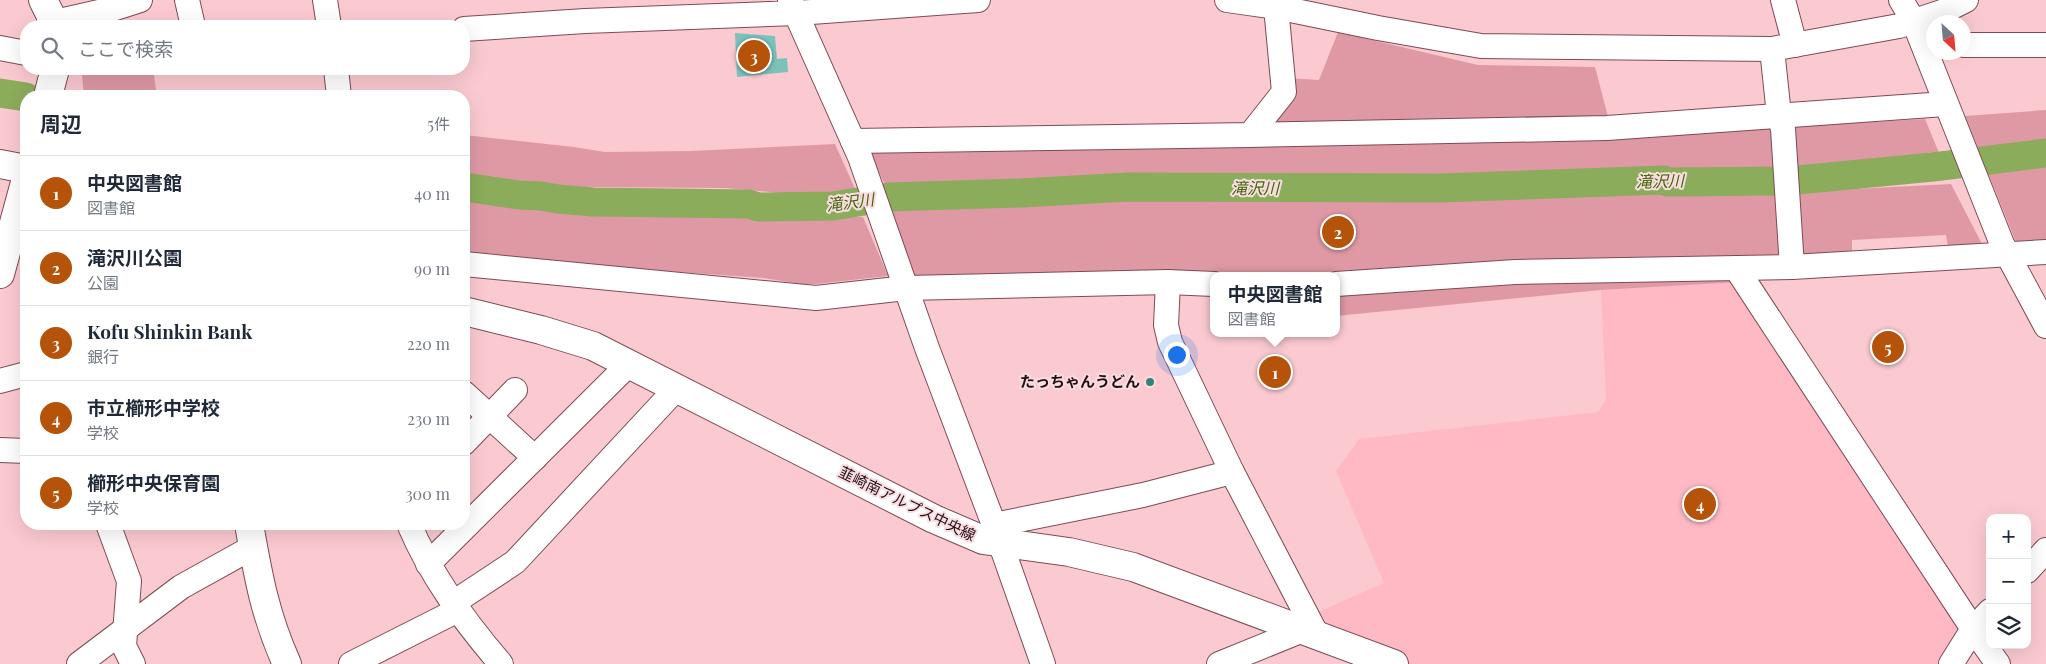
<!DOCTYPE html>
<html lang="ja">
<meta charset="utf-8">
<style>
body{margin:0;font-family:"Playfair Display","Noto Sans JP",serif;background:#f6f6f7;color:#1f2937}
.controls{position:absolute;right:15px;bottom:15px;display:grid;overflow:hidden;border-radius:10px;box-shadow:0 5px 20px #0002}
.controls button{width:45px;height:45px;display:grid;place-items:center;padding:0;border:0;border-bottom:1px solid #e0e1e3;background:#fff;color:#1f2937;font:25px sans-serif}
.compass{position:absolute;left:1926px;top:15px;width:45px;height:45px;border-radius:50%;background:#fff;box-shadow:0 5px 20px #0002;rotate:154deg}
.you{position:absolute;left:1176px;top:354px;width:18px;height:18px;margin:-12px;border:4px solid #fff;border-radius:50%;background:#1a73e8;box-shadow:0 0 0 8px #1a73e833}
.badge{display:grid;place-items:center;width:32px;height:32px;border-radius:50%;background:#b45309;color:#fff;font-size:16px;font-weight:700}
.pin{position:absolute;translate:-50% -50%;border:2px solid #fff;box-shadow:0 1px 5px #0006}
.popup{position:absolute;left:1210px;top:272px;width:130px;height:65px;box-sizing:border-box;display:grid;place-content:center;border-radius:10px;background:#fff;filter:drop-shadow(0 1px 4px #0005);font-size:16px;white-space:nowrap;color:#747a83}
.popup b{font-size:19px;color:#1f2937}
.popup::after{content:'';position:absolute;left:50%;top:100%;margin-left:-10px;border:10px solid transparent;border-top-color:#fff}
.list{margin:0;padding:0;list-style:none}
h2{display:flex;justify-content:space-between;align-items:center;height:65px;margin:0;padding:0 20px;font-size:21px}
h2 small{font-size:16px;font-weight:400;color:#747a83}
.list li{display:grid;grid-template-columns:32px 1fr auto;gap:15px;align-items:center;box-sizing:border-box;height:75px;padding:0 20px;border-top:1px solid #e0e1e3}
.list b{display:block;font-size:19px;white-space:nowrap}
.list p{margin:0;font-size:16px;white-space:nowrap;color:#747a83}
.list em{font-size:16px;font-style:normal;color:#747a83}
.icon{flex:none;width:28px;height:28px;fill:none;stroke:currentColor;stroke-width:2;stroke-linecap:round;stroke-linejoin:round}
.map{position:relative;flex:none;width:2046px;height:664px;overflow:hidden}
.search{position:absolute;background:#fff;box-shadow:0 5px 20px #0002;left:20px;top:20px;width:450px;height:55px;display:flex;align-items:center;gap:12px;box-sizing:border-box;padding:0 18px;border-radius:20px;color:#747a83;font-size:19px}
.panel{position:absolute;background:#fff;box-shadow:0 5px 20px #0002;left:20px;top:90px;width:450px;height:440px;border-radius:20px}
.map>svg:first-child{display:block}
</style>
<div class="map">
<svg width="2046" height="664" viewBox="0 0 2046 664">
<rect width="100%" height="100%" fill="#fbcad1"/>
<path fill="#feb9c4" d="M1736 282 1962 625 1943 664H1407L1316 630 1309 616 1384 583 1336 471 1359 439 1598 412 1606 400 1601 290Z"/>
<g fill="#df99a5">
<path d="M1338 32 1478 65 1595 67 1611 128H1774L1778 170 1228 183 1225 174 1207 182 887 189 867 147 1252 139 1287 78 1319 80Z"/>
<path d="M153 69 157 96H84L82 75 118 70Z"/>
<path d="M2046 110V241L2016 242 1965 116Z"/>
<path d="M1925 119 1942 160 1791 169 1785 127Z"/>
<path d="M464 135 574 147 605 152 691 151 835 144 856 191 794 194 725 188 583 187 513 182 464 175Z"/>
<path d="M1664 180 1750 181 1788 195 1792 267 1336 276H1214L906 288 874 196 1021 193 1114 188H1421Z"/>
<path d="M1951 184 1982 244 1948 248 1946 235 1852 240V255L1799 259 1794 192Z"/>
<path d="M464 201 616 212 677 215H792L810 219 819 215 863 217 888 276 816 284H801L763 278 594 266 464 253Z"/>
<path d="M1734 273 1740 282 1601 290 1336 316V287Z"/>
</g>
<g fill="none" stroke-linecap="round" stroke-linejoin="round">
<g stroke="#8aac5b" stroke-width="29">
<path d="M0 93 26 97"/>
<path d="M464 187 519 195 541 196 558 199 593 202 749 204 758 207 833 206 889 197 1021 193 1128 187 1440 188 1664 180 1667 182 1787 181 1933 167 2046 153"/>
</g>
</g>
<path fill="#7cc2bb" d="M735 33 775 36 777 59 787 58 788 72 737 77Z"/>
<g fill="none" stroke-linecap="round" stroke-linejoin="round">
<g stroke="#7e4a54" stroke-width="26">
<g id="minor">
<path d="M187 0 193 26"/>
<path d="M325 0 329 26"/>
<path d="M790 0 860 157 927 348 994 525 1043 664"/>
<path d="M1227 0 1276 7 1378 28 1481 46 1772 49 1899 26 1942 12 1966 0"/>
<path d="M1783 0 1795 45"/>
<path d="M1901 0 1914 22 2002 244 2046 326"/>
<path d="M55 22 112 9 140 0"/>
<path d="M464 29 585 21 797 13 978 0"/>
<path d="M1964 45H2046"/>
<path d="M0 48 26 53"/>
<path d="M1772 49 1779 115 1783 129 1792 267"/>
<path d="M336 69 339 96"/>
<path d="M1250 135 1607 128 1945 104"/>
<path d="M853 141 1250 135 1284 92 1276 7"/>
<path d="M464 264 816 298 906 288 1168 282 1214 284"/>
<path d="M1736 268 1973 629 1998 664"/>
<path d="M1168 282 1166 325 1170 342 1232 472 1317 635"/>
<path d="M1336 284 1515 272 1792 267 2046 252"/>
<path d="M0 381 26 374"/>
<path d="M464 393 535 458"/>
<path d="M464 443 515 390"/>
<path d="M0 450 26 451"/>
<path d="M108 524 129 581 124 646 133 664"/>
<path d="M409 524C431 576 464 621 501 664"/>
<path d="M994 525 1143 495 1232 472"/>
<path d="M428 564 629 364"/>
<path d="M2027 571 2046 550"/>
<path d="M453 603 515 562 676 389"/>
<path d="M79 664 181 587 253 547"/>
<path d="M351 664 458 610"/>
<path d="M1219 664 1303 630"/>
<path d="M1951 664 1973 629 1990 611"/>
</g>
</g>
<g stroke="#7e4a54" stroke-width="30">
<g id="major">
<path d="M43 0 56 26"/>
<path d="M48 96 55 69"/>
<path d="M0 164 26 169"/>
<path d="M0 274 26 179"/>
<path d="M464 311 541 330 593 346 934 519 983 540 1069 552 1133 567 1394 664"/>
<path d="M249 524C258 575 265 616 287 664"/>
</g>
</g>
<use href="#minor" stroke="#fff" stroke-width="24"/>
<use href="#major" stroke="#fff" stroke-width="28"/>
</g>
<circle fill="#377f79" stroke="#f8dee2" stroke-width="2" cx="1150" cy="382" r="5"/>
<g text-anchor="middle" stroke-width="4" stroke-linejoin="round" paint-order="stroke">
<g font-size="15" font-weight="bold" fill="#220d11" stroke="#f8dee2" text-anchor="end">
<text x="1140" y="387">たっちゃんうどん</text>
</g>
<g font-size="15" fill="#220d11" stroke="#f8dee2">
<text transform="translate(907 504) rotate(26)" y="5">韮崎南アルプス中央線</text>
</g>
<g font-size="16" font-style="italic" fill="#446308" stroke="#f8dee2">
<text transform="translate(1660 181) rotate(-1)" y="6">滝沢川</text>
<text x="1255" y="194">滝沢川</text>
<text transform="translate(850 202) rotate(-7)" y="6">滝沢川</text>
</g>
</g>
</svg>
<div class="controls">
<button>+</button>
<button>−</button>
<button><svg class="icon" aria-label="layers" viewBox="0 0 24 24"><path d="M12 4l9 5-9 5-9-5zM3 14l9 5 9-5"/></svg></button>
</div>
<svg class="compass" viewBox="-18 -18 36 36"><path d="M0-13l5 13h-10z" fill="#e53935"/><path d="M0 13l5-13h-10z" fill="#747a83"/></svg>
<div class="you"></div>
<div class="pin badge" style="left:1275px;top:372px">1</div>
<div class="popup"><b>中央図書館</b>図書館</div>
<div class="pin badge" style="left:1338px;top:232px">2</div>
<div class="pin badge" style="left:754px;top:56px">3</div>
<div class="pin badge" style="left:1700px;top:504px">4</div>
<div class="pin badge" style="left:1888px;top:347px">5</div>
<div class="search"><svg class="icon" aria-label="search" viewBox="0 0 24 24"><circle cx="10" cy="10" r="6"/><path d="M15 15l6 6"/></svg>ここで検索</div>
<section class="panel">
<h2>周辺<small>5件</small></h2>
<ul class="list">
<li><span class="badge">1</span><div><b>中央図書館</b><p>図書館</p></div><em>40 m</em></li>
<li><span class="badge">2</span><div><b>滝沢川公園</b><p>公園</p></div><em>90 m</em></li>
<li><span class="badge">3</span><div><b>Kofu Shinkin Bank</b><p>銀行</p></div><em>220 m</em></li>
<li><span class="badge">4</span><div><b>市立櫛形中学校</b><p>学校</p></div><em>230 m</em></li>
<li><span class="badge">5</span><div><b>櫛形中央保育園</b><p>学校</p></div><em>300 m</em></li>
</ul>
</section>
</div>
